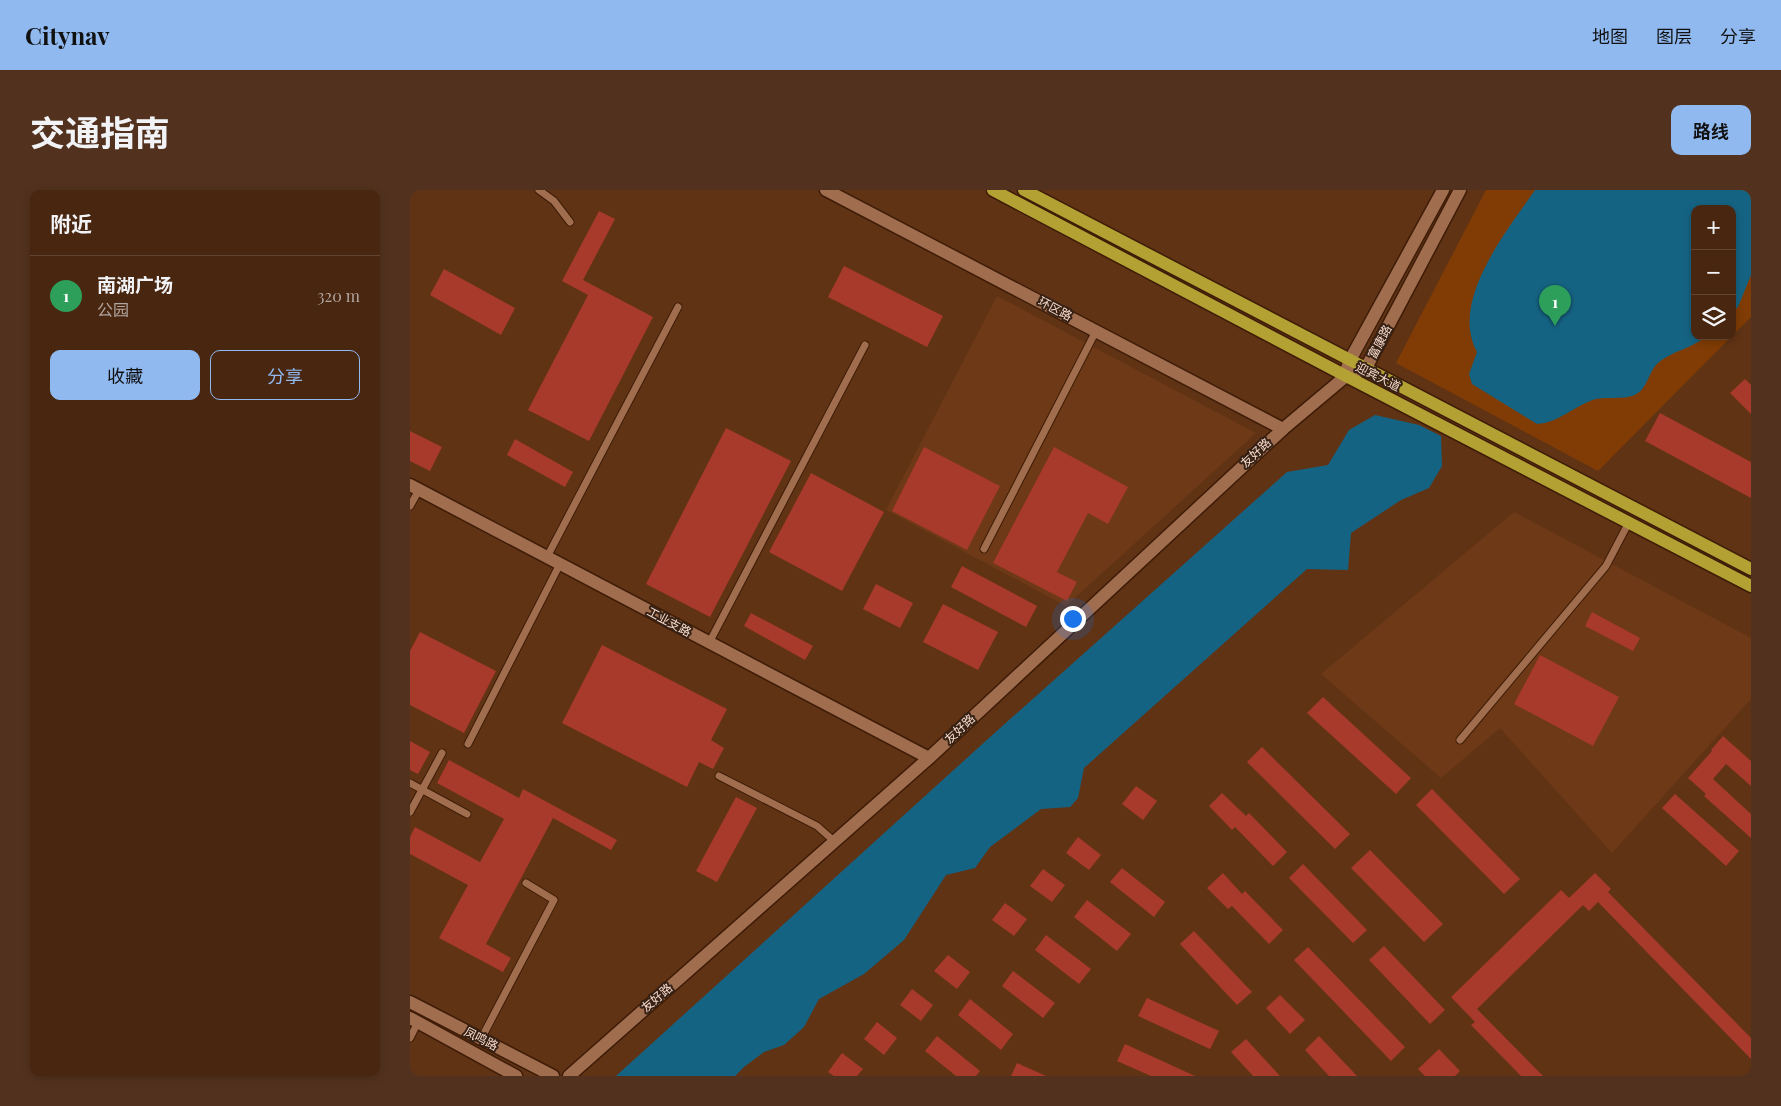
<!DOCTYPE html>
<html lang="zh">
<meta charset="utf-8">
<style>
body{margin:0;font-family:"Playfair Display","Noto Sans SC",serif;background:#52321e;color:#f1f3f6}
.controls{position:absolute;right:15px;top:15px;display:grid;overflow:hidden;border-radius:10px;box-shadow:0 2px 8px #0003}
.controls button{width:45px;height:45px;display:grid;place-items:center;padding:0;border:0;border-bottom:1px solid #604330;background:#482610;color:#f1f3f6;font:25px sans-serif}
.you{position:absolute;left:662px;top:428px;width:18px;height:18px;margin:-12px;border:4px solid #fff;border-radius:50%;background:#1a73e8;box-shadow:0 0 0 8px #1a73e833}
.badge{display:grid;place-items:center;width:32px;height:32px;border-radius:50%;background:#90b9f0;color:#fff;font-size:16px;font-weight:700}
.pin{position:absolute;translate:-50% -41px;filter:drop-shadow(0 1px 2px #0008)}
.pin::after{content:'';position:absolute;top:26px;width:18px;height:15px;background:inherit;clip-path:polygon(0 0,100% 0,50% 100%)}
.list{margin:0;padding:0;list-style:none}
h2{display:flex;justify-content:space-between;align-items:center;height:65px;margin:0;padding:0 20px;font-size:21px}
h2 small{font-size:16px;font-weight:400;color:#b1a59f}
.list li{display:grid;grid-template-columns:32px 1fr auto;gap:15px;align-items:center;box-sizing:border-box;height:80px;padding:0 20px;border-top:1px solid #604330}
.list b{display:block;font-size:19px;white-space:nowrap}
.list p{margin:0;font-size:16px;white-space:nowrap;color:#b1a59f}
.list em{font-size:16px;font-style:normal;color:#b1a59f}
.actions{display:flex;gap:10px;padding:15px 20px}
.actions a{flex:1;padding:11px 0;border:1px solid #90b9f0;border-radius:10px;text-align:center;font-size:18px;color:#90b9f0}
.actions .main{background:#90b9f0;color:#111}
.icon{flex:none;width:28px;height:28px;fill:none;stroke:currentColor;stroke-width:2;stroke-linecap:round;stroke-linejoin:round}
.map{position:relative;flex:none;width:1341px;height:886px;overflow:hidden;border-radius:10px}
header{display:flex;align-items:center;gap:30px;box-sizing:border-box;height:70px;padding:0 25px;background:#90b9f0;color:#111}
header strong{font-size:24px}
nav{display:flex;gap:28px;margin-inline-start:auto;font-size:18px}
.intro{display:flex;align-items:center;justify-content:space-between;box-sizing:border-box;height:120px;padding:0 30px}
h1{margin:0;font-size:35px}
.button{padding:12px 22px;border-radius:10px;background:#90b9f0;color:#111;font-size:18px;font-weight:700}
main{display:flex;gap:30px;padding:0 30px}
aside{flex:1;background:#482610;border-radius:10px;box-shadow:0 2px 8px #0003}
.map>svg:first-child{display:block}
</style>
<header>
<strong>Citynav</strong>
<nav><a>地图</a><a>图层</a><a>分享</a></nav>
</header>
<div class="intro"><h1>交通指南</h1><a class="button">路线</a></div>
<main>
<aside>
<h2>附近<small></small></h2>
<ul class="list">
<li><span class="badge" style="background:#2e9e5b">1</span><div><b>南湖广场</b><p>公园</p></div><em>320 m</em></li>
</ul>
<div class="actions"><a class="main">收藏</a><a>分享</a></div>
</aside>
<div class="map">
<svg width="1341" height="886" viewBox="0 0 1341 886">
<rect width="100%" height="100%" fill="#603315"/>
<g fill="#6e3916">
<path d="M587 106 846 243 656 416 476 320Z"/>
<path d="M1104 322 1341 448V509L1202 663 1090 538 1031 588 911 484Z"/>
</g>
<path fill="#803c04" d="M1076 0H1341V127L1322 146V19H1285V146H1322L1188 281 986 173Z"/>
<g fill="#156383">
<path d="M1125 0H1341V85L1328 117 1322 122V19H1285V146H1296C1282 159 1260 161 1246 175 1239 183 1237 197 1228 203 1217 211 1198 206 1186 209 1165 215 1149 233 1127 234L1062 194 1059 184 1067 162C1039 111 1097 41 1125 0Z"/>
<path d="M965 225 1009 235 1031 246 1032 276 1019 298 991 310 941 343 938 380 897 379 674 578 668 608 660 617 631 619 580 657 565 678 536 685 494 750 454 784 409 809 394 837 374 855 354 862 334 877 325 886H206L579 548 877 282 918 275 939 240Z"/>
</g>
<g fill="#a73a2a">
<path d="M189 21 205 29 173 90 243 127 179 251 118 220 178 105 152 91Z"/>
<path d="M434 76 533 126 517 157 418 107Z"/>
<path d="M34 79 105 118 91 145 20 105Z"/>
<path d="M1335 189 1341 195V224L1320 203Z"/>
<path d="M1250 223 1341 272V308L1235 251Z"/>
<path d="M316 238 381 271 300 427 236 394Z"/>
<path d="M0 241 32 257 20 281 0 271Z"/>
<path d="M105 249 163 282 155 297 97 265Z"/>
<path d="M514 257 590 296 557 360 482 321Z"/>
<path d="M644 257 718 297 698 334 678 323 647 382 667 392 657 411 583 373Z"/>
<path d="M401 283 474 322 432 401 359 362Z"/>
<path d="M552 376 627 416 616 437 541 397Z"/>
<path d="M466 394 503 413 490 438 453 419Z"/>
<path d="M533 414 588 442 568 480 513 452Z"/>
<path d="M1182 422 1230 448 1223 461 1175 436Z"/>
<path d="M341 423 403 456 395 470 334 436Z"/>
<path d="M10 442 86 481 54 543 0 515V461Z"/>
<path d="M192 455 317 519 301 550 314 558 303 579 289 572 277 597 152 533Z"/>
<path d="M1130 465 1209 507 1183 556 1104 514Z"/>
<path d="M913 507 1001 588 986 604 897 523Z"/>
<path d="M1313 546 1341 571V596L1316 574 1303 589 1341 624V648L1294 606 1296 604 1278 588 1302 561 1301 560Z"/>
<path d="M0 551 20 562 8 584 0 580Z"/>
<path d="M852 557 940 644 925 659 837 572Z"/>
<path d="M39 570 109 608 113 599 207 650 201 660 143 628 76 754 101 768 93 782 29 748 58 695 0 664V647L5 637 70 672 94 629 27 593Z"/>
<path d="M726 596 747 611 733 630 712 614Z"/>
<path d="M1022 599 1110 689 1094 704 1006 615Z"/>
<path d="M812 603 836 626 839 623 877 662 863 676 825 637 822 640 799 616Z"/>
<path d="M1265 604 1329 661 1316 676 1252 618Z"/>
<path d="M326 607 347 618 307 692 286 681Z"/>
<path d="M668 647 691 665 679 680 656 663Z"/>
<path d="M960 660 1033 734 1014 752 941 678Z"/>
<path d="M893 674 957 740 943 753 879 688Z"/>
<path d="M712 678 755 712 744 727 700 692Z"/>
<path d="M633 679 655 695 642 712 620 696Z"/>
<path d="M813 683 832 704 835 701 873 740 859 754 822 716 818 719 797 698Z"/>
<path d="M1185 683 1201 699 1198 702 1341 848V869L1188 712 1179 721 1173 715 1067 819 1133 886H1111L1061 835 1065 832 1041 807 1151 700 1159 708Z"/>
<path d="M677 710 721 744 707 761 664 727Z"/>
<path d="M595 713 617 729 604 746 582 730Z"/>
<path d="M784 741 842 802 827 815 770 754Z"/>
<path d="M636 745 681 779 669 794 625 760Z"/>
<path d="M974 756 1035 820 1020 834 959 770Z"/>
<path d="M898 757 995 857 981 871 884 770Z"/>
<path d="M538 765 560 782 547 799 524 781Z"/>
<path d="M603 781 645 813 633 828 592 796Z"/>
<path d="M502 799 523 815 511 831 490 815Z"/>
<path d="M870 805 895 830 880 844 856 818Z"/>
<path d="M737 808 809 841 800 859 728 826Z"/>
<path d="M560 809 603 844 591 860 548 825Z"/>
<path d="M467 832 487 848 474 865 454 849Z"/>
<path d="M527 846 570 881 566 886H546L515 861Z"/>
<path d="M909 846 947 886H919L895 860Z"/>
<path d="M836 849 870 886H843L821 862Z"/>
<path d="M715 854 785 886H741L707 871Z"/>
<path d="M1029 859 1050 881 1045 886H1015L1008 879Z"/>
<path d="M432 863 453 879 447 886H424L418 882Z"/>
<path d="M607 873 636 886H601Z"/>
</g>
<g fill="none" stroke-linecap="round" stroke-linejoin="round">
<g stroke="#3e1c06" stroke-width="9">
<g id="service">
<path d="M129 0 144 11 160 32"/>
<path d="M0 316 9 300"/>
<path d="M574 359 686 141"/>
<path d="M137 367 268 117"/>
<path d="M299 453 455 155"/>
<path d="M1050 550 1196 376 1219 332"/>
<path d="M58 554 150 374"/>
<path d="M309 586 407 636 425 652"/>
<path d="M0 593 57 624"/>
<path d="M0 622 32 563"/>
<path d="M0 848 8 832"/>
<path d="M71 849 144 710 116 693"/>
</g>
</g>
<g stroke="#3e1c06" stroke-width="15">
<path id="minor" d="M0 295 519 568"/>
</g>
<g stroke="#3e1c06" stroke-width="15">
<g id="tertiary">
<path d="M416 0 873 239"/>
<path d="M937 178 940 170 1033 0"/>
<path d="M0 812 143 886"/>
<path d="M0 828 106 886"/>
<path d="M159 886 519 568 873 239 936 186 956 178 1050 0"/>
</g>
</g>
<g stroke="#3e1c06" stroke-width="15">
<g id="primary">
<path d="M583 0 936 186 1341 396"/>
<path d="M614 0 1341 379"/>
</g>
</g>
<use href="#service" stroke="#a06d4f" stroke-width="7"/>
<use href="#minor" stroke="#a06d4f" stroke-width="12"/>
<use href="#tertiary" stroke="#a06d4f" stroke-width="12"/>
<use href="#primary" stroke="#b3a133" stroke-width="12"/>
</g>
<g text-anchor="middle" stroke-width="4" stroke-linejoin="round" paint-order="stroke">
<g font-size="12" fill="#faddcd" stroke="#362115">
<text transform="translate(645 119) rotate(28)" y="4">环区路</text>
<text transform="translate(970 152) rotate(-62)" y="4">富康路</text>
<text transform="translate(968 187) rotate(27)" y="4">迎宾大道</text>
<text transform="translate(846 263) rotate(-43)" y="4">友好路</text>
<text transform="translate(259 432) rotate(28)" y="4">工业支路</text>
<text transform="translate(550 539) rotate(-43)" y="4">友好路</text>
<text transform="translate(247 808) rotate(-41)" y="4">友好路</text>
<text transform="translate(71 849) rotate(27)" y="4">凤鸣路</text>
</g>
</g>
</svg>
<div class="controls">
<button>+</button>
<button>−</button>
<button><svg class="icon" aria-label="layers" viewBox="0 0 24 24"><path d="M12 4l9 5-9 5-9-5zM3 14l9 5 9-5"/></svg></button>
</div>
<div class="you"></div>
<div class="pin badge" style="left:1145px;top:136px;background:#2e9e5b">1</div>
</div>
</main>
